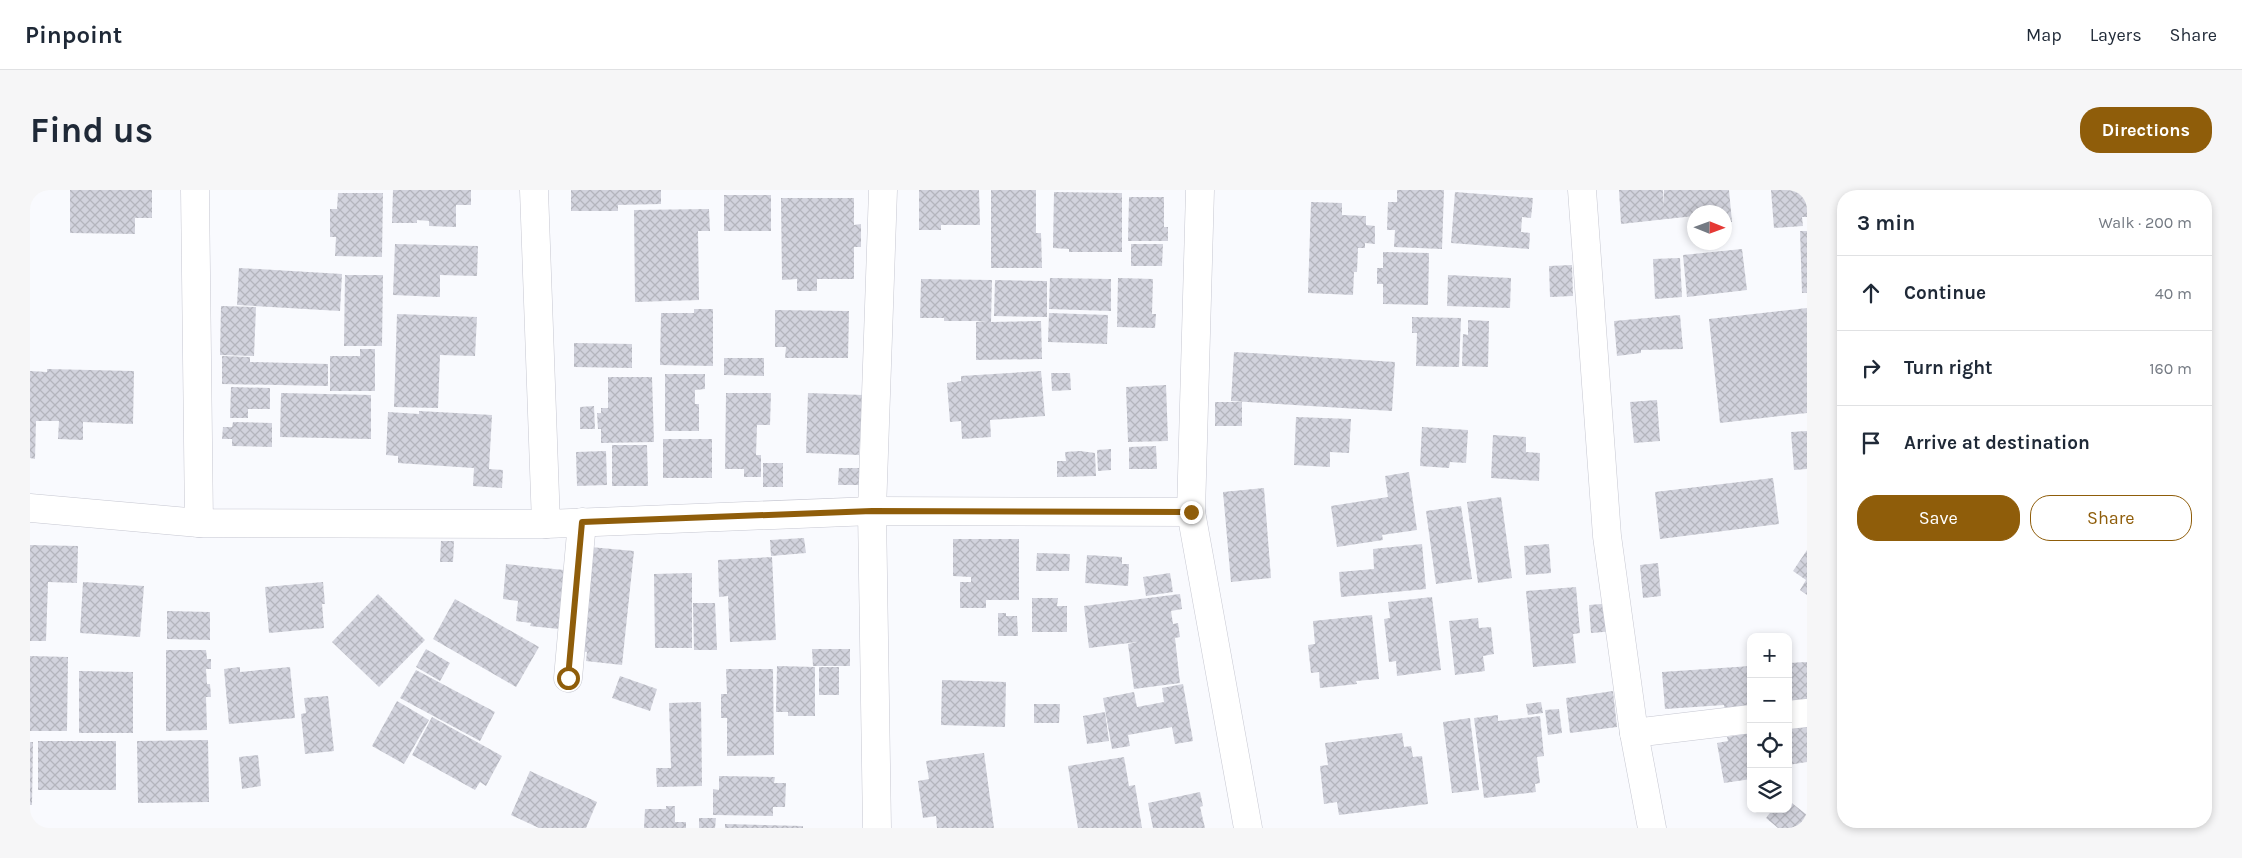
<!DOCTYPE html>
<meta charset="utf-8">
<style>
body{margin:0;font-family:Karla,sans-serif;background:#f6f6f7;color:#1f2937}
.controls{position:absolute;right:15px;bottom:15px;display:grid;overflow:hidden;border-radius:10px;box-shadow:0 2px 8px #0003}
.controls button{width:45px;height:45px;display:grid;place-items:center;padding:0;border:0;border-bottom:1px solid #e0e1e3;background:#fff;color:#1f2937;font:25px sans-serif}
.compass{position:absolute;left:1657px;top:15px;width:45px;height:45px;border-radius:50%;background:#fff;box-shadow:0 2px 8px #0003;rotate:91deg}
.stop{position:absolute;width:15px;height:15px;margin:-11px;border:4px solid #8f5d0a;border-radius:50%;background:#fff}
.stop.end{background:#8f5d0a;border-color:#fff;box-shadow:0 1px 5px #0008}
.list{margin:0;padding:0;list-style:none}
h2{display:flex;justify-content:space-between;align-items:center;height:65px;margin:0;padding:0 20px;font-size:21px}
h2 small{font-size:16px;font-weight:400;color:#747a83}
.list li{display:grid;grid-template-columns:32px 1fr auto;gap:15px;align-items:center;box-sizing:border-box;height:75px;padding:0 20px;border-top:1px solid #e0e1e3}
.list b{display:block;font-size:19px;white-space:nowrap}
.list em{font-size:16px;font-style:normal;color:#747a83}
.actions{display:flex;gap:10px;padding:15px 20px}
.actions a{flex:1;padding:11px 0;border:1px solid #8f5d0a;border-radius:20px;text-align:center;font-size:18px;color:#8f5d0a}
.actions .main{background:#8f5d0a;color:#fff}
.icon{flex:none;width:28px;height:28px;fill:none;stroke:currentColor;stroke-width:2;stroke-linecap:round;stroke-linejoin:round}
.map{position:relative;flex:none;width:1777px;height:638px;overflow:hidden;border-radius:20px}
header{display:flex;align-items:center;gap:30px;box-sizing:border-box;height:70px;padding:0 25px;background:#fff;border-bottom:1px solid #e0e1e3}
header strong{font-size:24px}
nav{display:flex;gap:28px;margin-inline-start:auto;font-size:18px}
.intro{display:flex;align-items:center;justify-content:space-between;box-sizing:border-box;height:120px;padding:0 30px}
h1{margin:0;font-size:35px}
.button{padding:12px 22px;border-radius:20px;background:#8f5d0a;color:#fff;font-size:18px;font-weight:700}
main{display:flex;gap:30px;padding:0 30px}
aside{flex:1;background:#fff;border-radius:20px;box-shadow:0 2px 8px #0003}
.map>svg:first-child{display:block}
</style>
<header>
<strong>Pinpoint</strong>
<nav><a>Map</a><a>Layers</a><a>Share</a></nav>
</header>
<div class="intro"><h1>Find us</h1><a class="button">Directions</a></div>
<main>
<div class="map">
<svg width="1777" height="638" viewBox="0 0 1777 638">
<defs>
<pattern id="building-cross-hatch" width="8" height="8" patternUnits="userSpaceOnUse" patternTransform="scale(1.25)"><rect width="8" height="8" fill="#d2d3dd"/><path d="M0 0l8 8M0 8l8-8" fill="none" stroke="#b4b5bd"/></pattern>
</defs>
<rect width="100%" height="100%" fill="#f9fafe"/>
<g fill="url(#building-cross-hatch)">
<path d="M40 0H122V28H105V44L40 43Z"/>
<path d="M363 0H441V15H426V37L399 36V31L387 30V33H362Z"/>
<path d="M541 0H631V14L588 15V21H541Z"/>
<path d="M889 0H949L950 35H911V40H889Z"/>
<path d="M961 0H1006V43H1011L1012 78H961Z"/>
<path d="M1367 0H1414L1412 59 1364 57 1365 40H1357L1358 12H1367Z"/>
<path d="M1589 0H1633L1634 17V0H1699L1702 32 1694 33V22H1664V26L1591 34Z"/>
<path d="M1741 0H1777V27H1772L1773 36 1744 38Z"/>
<path d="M1024 2 1092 3V62H1039V59L1023 58Z"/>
<path d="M1425 2 1503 8 1501 28 1492 27 1491 42 1500 43 1499 59 1421 53Z"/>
<path d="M308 3H353L352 67 305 66 306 47H300V19H307Z"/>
<rect x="694" y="5" width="47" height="36"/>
<path d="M1099 7H1134V37H1138V51H1098Z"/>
<path d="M751 8H824V35L831 34V57H824V89H787V101H767V89L752 90Z"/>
<path d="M1281 12 1312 13V25L1336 26V35L1345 36V54L1335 53V58H1328L1327 82H1324L1323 105 1278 103Z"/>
<path d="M679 19 680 41H668L669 110 605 112 604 20Z"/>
<path d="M1770 41H1777V103H1772Z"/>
<path d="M365 54 448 56 447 86 410 85V107L363 105Z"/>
<path d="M1101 54H1133L1132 76H1101Z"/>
<path d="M1712 59 1717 100 1657 107 1653 65Z"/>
<path d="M1353 62 1399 63 1398 115 1353 114V94H1347V78H1353Z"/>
<path d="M1650 68 1652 107 1625 109 1623 69Z"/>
<path d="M1542 75 1543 106 1520 107 1519 76Z"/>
<path d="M209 78 312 84 310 121 207 115Z"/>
<path d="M315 85H353L352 156H314Z"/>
<path d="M1418 85 1481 88 1480 118 1417 116Z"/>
<path d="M1020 88 1081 89V121L1019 119Z"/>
<path d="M1088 88 1123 89 1122 124H1126L1125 138 1087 137Z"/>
<path d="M891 89 962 90 961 132 1011 131 1012 169 946 170V132L956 131H914V128H890Z"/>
<path d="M965 90 1017 91V127L964 126Z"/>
<path d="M191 116 226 117 224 166 190 165Z"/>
<path d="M1777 118V223L1690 233 1679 129Z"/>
<path d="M664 119H683V176L630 175 631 123H664Z"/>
<path d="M745 120 819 121 818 168H755L756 157H745Z"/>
<path d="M1019 123 1078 125 1077 154 1018 152Z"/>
<path d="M367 124 447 127 445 166 410 165 408 218 364 217Z"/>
<path d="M1650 125 1653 159 1611 160V163L1587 166 1584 131Z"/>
<path d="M1382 127 1431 128 1429 177 1386 176 1387 143H1382Z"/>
<path d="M1438 130 1459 131 1458 177 1432 176 1433 144 1438 145Z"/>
<path d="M544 153 602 154V178L544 177Z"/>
<path d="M330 159H345V201H300V166H330Z"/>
<path d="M1204 162 1365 172 1362 221 1201 211Z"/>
<path d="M192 166 220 167V172L298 174V196L192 194Z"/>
<path d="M694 168H734V186L694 185Z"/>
<path d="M17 179 104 181 103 234 53 232V250L28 249 29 231H6L5 269 0 268V181L17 182Z"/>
<path d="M1011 181 1015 226 960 230 961 247 932 249 931 231 920 232 917 193 931 191V186Z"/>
<path d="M1021 183H1040L1041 200 1022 201Z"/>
<path d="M635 184H675V199L665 200V214H669V241H635Z"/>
<path d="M578 187H622L624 252 571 253V239H568L567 223H571V218H578Z"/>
<path d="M1136 195 1138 251 1098 252 1096 197Z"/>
<path d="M201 197 240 198V219H218V228H200Z"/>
<path d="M251 203 341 205V249L250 247Z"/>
<path d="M696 203H741L740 235H727L726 265H731V287H714V279H695Z"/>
<path d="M778 203 833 205 829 265 776 263Z"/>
<path d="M1627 210 1630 251 1604 253 1600 212Z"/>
<rect x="1185" y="212" width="27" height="24"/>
<path d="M564 216 565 239H550V217Z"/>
<path d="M389 221 462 225 459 279 473 280 472 298 443 296 444 278 368 273V266L356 265 358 222 389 224Z"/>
<path d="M1266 227 1321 229 1319 263 1300 262V277L1264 275Z"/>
<path d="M203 232 242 233V257L202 256V249H192L193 237H202Z"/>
<path d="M1392 237 1438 240 1436 273 1420 272 1419 278 1390 276Z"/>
<path d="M1777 241V279L1764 280 1761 242Z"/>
<path d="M1463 245 1496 247V262L1510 263 1509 291 1461 288Z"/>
<rect x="633" y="249" width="49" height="39"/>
<path d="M582 255H617L618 296H582Z"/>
<path d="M1126 256 1127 279H1099V257Z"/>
<path d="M1081 259V280L1068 281 1067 260Z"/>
<path d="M576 261 577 295 547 296 546 262Z"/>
<path d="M1050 261 1065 263 1066 286 1027 287V271H1036L1035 262Z"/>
<rect x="733" y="273" width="20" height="24"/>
<path d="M809 278H830V295H808Z"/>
<path d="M1379 282 1387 340 1352 345 1353 350 1307 357 1301 316 1358 307 1355 286Z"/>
<path d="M1743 288 1749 334 1630 349 1625 302Z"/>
<path d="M1234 298 1241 388 1201 392 1193 302Z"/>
<path d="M1471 307 1482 388 1448 393 1437 312Z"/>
<path d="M1431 316 1442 389 1406 394 1396 321Z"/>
<path d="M774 348 776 363 741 366 740 350Z"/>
<path d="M923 349H989V410H956V418H930V392H941V387L923 386Z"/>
<path d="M411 351H424L423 372H410Z"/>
<path d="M1392 354 1396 399 1311 407 1309 382 1344 379 1343 359Z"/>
<path d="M1519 354 1521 383 1496 385 1494 356Z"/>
<path d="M0 355 48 356 47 393 18 392 16 451H0Z"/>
<path d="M560 357 604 361 592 475 556 471 557 462 549 461Z"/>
<path d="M1777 360V405L1770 400 1776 390 1763 381Z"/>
<path d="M1007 363 1040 364 1039 381H1006Z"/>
<path d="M1057 365 1092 367V374H1099L1098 396 1055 393Z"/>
<path d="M742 367 746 450 700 452 698 406 689 407 688 370Z"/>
<path d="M1628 373 1631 406 1613 408 1610 375Z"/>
<path d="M476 374 534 380 529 439 500 436 501 433 486 431 488 411 473 409Z"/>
<path d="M662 383V458H625L624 384Z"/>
<path d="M1140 383 1143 402 1116 406 1113 387Z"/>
<path d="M53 392 114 396 110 447 50 443Z"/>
<path d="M293 392 295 414H292L294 438 239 443 235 397Z"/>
<path d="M1546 397 1550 443 1543 444 1546 473 1503 477 1496 401Z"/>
<path d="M348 404 395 450 349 497 302 452Z"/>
<path d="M1150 404 1152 419 1141 421 1143 434 1148 433 1150 447 1145 448 1150 493 1104 499 1098 454 1107 452 1059 458 1054 416Z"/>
<path d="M1402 407 1411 480 1367 486 1366 471 1359 472 1354 429 1360 428 1358 412Z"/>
<path d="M1002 408H1028L1027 416H1037V442H1002Z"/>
<path d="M425 409 509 457 486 497 403 449Z"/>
<path d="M663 413H685L687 460H664Z"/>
<path d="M1584 413 1585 441 1561 443 1559 415Z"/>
<path d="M137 421 180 422V450L137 449Z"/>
<path d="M968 423H976V426H987L988 446H968Z"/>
<path d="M1342 425 1349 489 1326 491 1327 494 1290 498 1289 482 1281 483 1278 455 1285 454 1283 431Z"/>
<path d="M1448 428 1449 438 1461 437 1464 464 1453 466 1455 481 1425 485 1419 431Z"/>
<path d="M396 459 420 473 410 491 386 477Z"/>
<path d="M782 459H820V476H783Z"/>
<path d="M136 460H176L177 469H181V479H176L177 494H180L181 507H176L177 540 136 541Z"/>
<path d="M0 466 38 467 37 541H0Z"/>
<path d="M1777 472V513L1758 514V473Z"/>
<path d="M747 476 785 477V526H758V522H746Z"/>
<path d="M1721 476V517L1695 519 1694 515 1635 519 1632 482Z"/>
<path d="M210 477V482L260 477 265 528 199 534 194 479Z"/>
<rect x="789" y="477" width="20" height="28"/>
<path d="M696 479H743L744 565 697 566V528H691V504H697Z"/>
<path d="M386 480 465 522 450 551 370 508Z"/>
<path d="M49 481 103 482V543H49Z"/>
<path d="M590 486 627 499 620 521 582 508Z"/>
<path d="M912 490 976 492 975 537 911 535Z"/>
<path d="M1153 494 1163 551 1145 554 1142 537 1098 545 1100 556 1082 559 1073 508 1104 502 1107 517 1134 512 1132 498Z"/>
<path d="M1583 501 1587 537 1540 543 1536 508Z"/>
<path d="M298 506 304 561 275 564 271 524 276 523 274 508Z"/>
<path d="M367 511 399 530 374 574 342 556Z"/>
<path d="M671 512 672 596 627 597 626 578H641L639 513Z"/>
<path d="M1511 512 1513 523 1498 525 1496 514Z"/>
<path d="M1004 514H1030L1029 533H1004Z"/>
<path d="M1529 519 1532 543 1518 545 1515 520Z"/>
<path d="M1075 522 1079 551 1057 554 1053 526Z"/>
<path d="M1468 525V531L1510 526 1514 566 1507 567 1510 593 1505 594 1506 602 1454 608 1444 528Z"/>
<path d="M402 527 472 566 456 596 450 592 445 600 382 565Z"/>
<path d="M1440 528 1449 600 1422 603 1413 532Z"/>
<path d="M1758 533 1777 536V572L1758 575Z"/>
<path d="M1372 543 1374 557 1381 556 1383 567 1392 566 1398 614 1309 625 1307 612 1294 614 1290 576 1298 575 1295 553Z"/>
<path d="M1721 543V589L1694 593 1687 553 1698 551 1697 547Z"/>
<path d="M178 550 179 612 108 613 107 551Z"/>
<rect x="8" y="551" width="78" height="49"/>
<path d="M0 552H3L2 615H0Z"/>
<path d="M954 563 964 638H907L906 626 893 628 888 591 899 589 896 571Z"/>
<path d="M228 565 231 596 212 599 209 567Z"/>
<path d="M1094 567 1099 596 1105 595 1112 638H1048L1038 576Z"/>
<path d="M500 581 567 612 556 638H509L481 625Z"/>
<path d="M689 586 745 587 744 593H756L755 617H743V626L683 625V599L689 600Z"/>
<path d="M1170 602 1173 616 1170 617 1175 638H1123L1118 613Z"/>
<path d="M1758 610 1777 625V638H1748L1736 628 1743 619H1758Z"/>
<path d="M636 616H645V632H656V638H614L615 619H636Z"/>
<path d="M669 628H686L685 638H669Z"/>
<path d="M695 634 773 636V638H695Z"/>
</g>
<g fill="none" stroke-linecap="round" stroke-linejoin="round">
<g stroke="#c6c7d1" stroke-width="29">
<g id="minor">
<path d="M165 0 169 333"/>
<path d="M504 0 516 334"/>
<path d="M1170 0 1161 322 1218 638"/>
<path d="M1552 0 1577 346 1604 543 1622 638"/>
<path d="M0 318 169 333 516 334 842 321 1161 322"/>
<path d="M538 488 552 332"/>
<path d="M1758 525 1777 523"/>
<path d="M1604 543 1721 529"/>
<path d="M847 638 842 321 853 0"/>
</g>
</g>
<use href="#minor" stroke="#fff" stroke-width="28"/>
</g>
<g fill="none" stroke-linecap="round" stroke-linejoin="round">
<path stroke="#8f5d0a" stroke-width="6" d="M538 488 552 332 842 321 1161 322"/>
</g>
</svg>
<div class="controls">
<button>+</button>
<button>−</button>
<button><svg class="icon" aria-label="locate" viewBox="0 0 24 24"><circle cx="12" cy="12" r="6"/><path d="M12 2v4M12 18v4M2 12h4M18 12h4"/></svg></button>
<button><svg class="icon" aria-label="layers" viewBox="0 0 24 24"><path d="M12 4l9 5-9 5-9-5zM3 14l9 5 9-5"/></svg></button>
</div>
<svg class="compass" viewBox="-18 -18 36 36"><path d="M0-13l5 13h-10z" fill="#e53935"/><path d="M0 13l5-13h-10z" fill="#747a83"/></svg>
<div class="stop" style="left:538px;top:488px"></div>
<div class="stop end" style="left:1161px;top:322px"></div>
</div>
<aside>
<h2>3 min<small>Walk · 200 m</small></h2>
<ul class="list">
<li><svg class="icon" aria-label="ahead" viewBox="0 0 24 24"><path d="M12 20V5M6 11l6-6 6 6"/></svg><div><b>Continue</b></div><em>40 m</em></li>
<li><svg class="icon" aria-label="right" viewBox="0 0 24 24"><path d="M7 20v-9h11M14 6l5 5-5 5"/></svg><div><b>Turn right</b></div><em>160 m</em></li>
<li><svg class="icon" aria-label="arrive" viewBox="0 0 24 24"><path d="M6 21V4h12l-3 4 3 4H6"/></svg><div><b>Arrive at destination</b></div></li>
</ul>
<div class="actions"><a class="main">Save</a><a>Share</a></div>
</aside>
</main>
